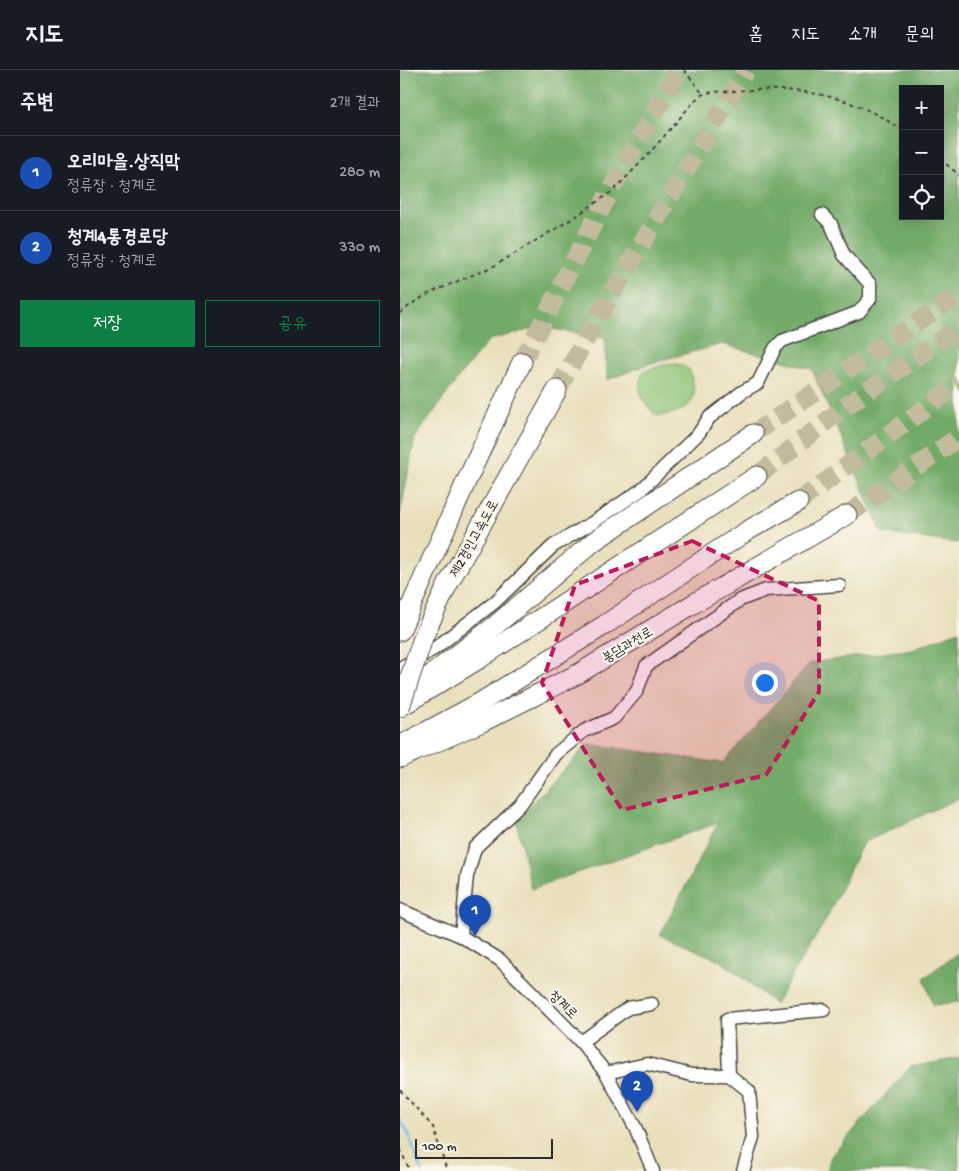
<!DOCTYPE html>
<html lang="ko">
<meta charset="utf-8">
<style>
body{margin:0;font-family:"Gochi Hand","Poor Story",sans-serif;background:#20242c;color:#f1f3f6}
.controls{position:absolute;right:15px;top:15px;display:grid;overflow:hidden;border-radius:0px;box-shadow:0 2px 12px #0003}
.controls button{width:45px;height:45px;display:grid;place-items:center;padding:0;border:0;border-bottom:1px solid #363941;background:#171b24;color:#f1f3f6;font:25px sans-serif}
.scale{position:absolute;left:15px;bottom:12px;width:138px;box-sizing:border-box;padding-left:5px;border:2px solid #2b2b2b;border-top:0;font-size:14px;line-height:18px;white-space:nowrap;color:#2b2b2b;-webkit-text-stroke:4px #fbf7ec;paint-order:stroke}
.you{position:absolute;left:364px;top:612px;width:18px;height:18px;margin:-12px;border:4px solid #fff;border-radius:50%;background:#1a73e8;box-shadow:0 0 0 8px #1a73e833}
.badge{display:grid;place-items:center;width:32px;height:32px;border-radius:50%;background:#0b8043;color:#fff;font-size:16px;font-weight:700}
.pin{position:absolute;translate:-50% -41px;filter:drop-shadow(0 1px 2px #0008)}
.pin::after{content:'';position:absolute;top:26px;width:18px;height:15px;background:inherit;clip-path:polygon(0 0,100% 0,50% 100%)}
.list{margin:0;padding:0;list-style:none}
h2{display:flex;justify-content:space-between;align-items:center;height:65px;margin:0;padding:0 20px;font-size:21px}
h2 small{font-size:16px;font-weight:400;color:#9ea1a6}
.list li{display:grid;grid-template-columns:32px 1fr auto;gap:15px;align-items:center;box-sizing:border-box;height:75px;padding:0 20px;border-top:1px solid #363941}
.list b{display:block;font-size:19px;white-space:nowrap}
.list p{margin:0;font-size:16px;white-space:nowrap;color:#9ea1a6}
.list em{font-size:16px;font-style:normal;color:#9ea1a6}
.actions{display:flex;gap:10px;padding:15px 20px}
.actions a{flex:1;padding:11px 0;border:1px solid #0b8043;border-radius:0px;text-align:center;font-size:18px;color:#0b8043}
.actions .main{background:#0b8043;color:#fff}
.icon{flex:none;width:28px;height:28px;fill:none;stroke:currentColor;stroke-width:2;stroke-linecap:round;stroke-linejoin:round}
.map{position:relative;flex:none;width:559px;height:1101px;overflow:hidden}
header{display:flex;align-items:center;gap:30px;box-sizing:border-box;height:70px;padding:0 25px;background:#171b24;border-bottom:1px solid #363941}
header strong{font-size:24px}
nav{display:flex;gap:28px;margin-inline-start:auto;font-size:18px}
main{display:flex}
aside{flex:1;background:#171b24}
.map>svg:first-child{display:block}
</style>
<header>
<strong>지도</strong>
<nav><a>홈</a><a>지도</a><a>소개</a><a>문의</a></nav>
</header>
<main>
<aside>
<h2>주변<small>2개 결과</small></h2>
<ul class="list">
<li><span class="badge" style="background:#1a4fb4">1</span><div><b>오리마을.상직막</b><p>정류장 · 청계로</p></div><em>280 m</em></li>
<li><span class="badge" style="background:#1a4fb4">2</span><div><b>청계4통경로당</b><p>정류장 · 청계로</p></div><em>330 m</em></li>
</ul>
<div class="actions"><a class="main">저장</a><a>공유</a></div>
</aside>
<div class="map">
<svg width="559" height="1101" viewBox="0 0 559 1101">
<rect width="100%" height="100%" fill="#fbf7ec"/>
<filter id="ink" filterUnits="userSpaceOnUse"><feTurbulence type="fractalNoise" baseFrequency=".02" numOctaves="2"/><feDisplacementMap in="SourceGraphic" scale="10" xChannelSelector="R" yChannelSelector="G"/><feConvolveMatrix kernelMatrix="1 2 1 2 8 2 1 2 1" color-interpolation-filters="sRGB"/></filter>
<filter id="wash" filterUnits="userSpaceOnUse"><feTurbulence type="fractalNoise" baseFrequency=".0096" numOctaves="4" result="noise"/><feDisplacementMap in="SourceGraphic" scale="20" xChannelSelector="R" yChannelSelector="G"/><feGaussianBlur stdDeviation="1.12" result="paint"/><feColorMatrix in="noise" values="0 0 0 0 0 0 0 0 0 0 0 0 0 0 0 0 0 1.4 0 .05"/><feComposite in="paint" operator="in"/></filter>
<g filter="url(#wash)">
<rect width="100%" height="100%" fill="#e9dfbb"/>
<path fill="#8ec476" stroke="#5c7850" d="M271 293 282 295 290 300C291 307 295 318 294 325 291 341 270 344 257 346 243 333 234 319 244 301Z"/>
<g fill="#72aa67" stroke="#4e6a49" fill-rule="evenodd">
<path d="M0 0H559V471L557 473 482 463 412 299 322 274 251 293 207 310 205 268 140 257 89 270 59 307 15 368 0 445ZM503 19H540V146H503Z"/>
<path d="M559 561V728L463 773 424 853 375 934 321 891 260 865 318 753 131 819 116 750 188 674 323 693 410 593 512 579Z"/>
<path d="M559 882V932L533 935 524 908Z"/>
<path d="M559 988V1101H427L431 1086 510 997Z"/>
</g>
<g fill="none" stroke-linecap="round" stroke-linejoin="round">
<path stroke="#79c0f0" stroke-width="2.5" d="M0 1051 6 1059 22 1101"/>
</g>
</g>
<g filter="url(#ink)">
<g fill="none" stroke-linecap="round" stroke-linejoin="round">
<g stroke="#c3bb9e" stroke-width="19" stroke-dasharray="19 9" stroke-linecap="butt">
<path d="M122 292 219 104 279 0"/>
<path d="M157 320 209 228 346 0"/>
<path d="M353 364 559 224"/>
<path d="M357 406 442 339 559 258"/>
<path d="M398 432 559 313"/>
<path d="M447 445 559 367"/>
</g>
<g stroke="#484641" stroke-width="15">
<g id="minor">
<path d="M0 598 34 579 95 532 153 476 192 453 241 420 299 363 309 348 342 322 358 313 375 278 382 271 459 242 470 229V214L444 185 431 154 422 145"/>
<path d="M0 840 61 866 100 890 181 972 206 1003 236 1059 253 1101"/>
<path d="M61 866 67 806 75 778 120 735 156 684 184 661 214 648 237 621 246 596 340 530 366 520 439 515"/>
<path d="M181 972 228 938 252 934"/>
<path d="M206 1003 247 994 292 1005H329L349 1021 353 1067 343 1101"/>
<path d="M329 1005 327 949 424 940"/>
</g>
</g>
<g stroke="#484641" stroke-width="21">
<g id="highway">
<path d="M0 561 66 412 122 292"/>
<path d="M24 565 48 514 157 320"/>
<path d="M0 623 23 611 97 554 193 472 353 364"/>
<path d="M0 637 79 589 357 406"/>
<path d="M3 674 81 632 203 556 347 461 398 432"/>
<path d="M0 688 82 652 178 604 293 534 447 445"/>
</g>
</g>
<g stroke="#484641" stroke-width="2" stroke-dasharray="4 4" stroke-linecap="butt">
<path d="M284 0 303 24"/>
<path d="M540 89 559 105"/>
<path d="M0 243 16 231 32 222 94 196 175 147 214 120 247 86 298 27C308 20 323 22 335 21 397 16 452 24 503 61"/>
<path d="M0 1020 33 1057 47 1101"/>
<path d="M0 1079 10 1101"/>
</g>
<use href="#minor" stroke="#fff" stroke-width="12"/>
<use href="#highway" stroke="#fff" stroke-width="19"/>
<g stroke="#484641" stroke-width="21" stroke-linecap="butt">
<path id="highway-bridge" d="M0 637 24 565"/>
</g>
<use href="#highway-bridge" stroke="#fff" stroke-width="19"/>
</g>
</g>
<path fill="#c2185b" fill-opacity="0.2" stroke="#c2185b" stroke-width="4" stroke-dasharray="10 6" stroke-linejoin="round" d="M292 471 419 531V622L366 705 222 740 142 613 175 515Z"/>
<g text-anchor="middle" stroke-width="4.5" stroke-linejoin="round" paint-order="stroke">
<g font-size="14" fill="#2b2b2b" stroke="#fbf7ec">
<text transform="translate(73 468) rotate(-61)" y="5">제2경인고속도로</text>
<text transform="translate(227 574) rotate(-31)" y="5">봉담과천로</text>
<text transform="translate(164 934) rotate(45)" y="5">청계로</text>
</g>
</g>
</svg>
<div class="controls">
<button>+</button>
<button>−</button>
<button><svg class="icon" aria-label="locate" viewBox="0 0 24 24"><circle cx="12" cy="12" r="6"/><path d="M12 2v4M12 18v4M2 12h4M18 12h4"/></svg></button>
</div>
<div class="scale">100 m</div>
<div class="you"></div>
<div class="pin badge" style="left:75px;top:866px;background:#1a4fb4">1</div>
<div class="pin badge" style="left:237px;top:1042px;background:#1a4fb4">2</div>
</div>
</main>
